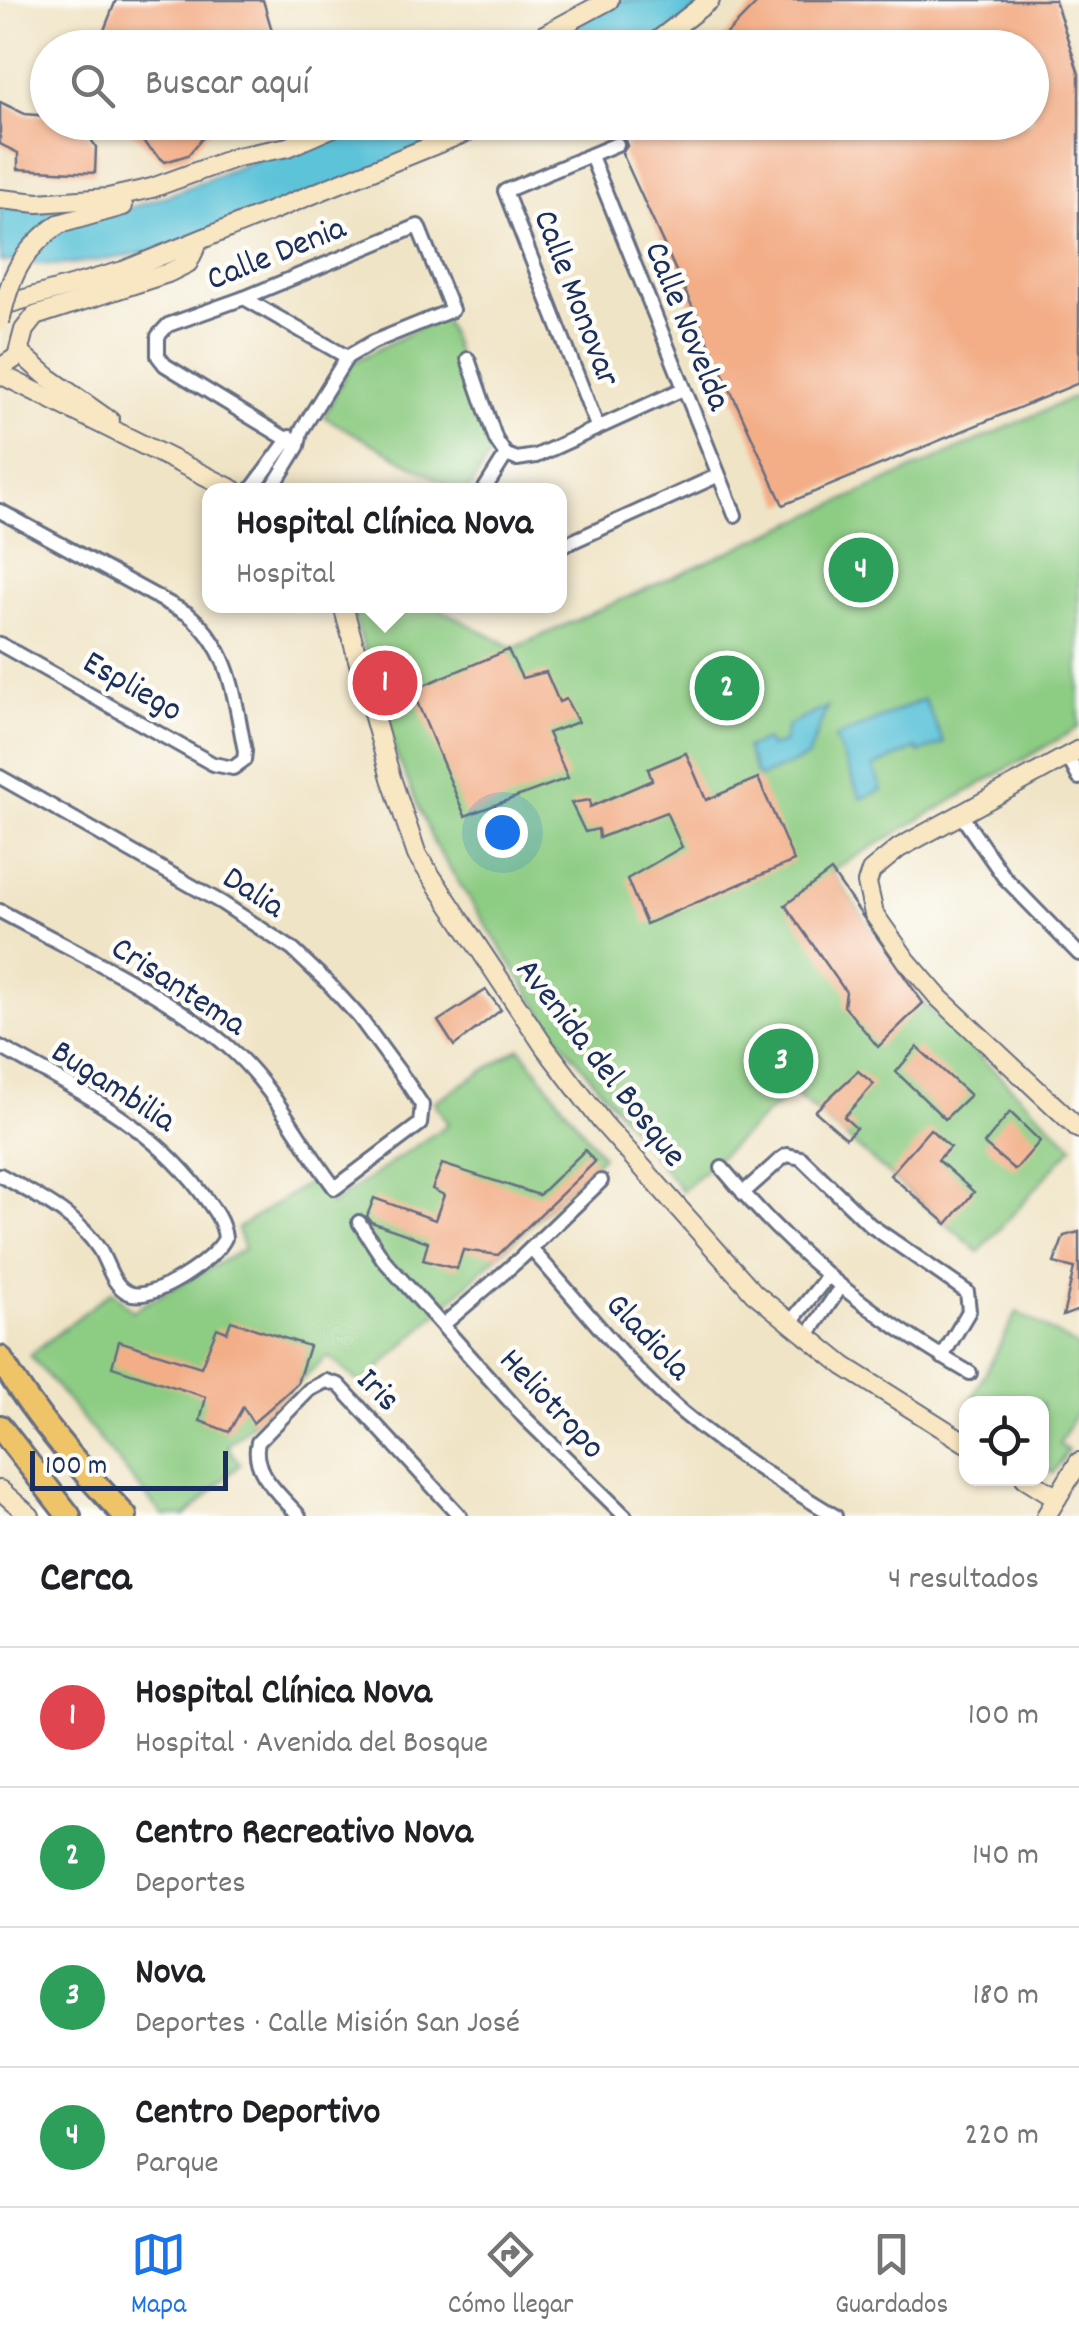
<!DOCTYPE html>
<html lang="es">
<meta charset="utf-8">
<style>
body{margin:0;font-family:Dekko,sans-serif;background:#f2f2f2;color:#202124}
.controls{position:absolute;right:30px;bottom:30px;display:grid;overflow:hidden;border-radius:20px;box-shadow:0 2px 8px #0004}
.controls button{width:90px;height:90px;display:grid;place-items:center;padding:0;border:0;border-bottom:2px solid #e0e0e0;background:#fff;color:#202124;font:50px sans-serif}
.scale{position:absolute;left:30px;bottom:25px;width:198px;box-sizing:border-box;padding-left:10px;border:5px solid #1b2f5e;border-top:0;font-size:28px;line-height:35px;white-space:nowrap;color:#1b2f5e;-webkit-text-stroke:8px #fdfcf7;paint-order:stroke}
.you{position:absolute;left:502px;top:832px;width:35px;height:35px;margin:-25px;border:8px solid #fff;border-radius:50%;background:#1a73e8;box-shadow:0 0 0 15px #1a73e833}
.badge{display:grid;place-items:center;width:65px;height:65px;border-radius:50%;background:#1a73e8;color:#fff;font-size:32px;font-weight:700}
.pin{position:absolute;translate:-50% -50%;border:5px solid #fff;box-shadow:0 2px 10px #0006}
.popup{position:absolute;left:202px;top:483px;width:365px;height:130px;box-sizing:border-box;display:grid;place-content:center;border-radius:20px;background:#fff;filter:drop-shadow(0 2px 8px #0005);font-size:32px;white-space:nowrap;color:#757577}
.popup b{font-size:38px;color:#202124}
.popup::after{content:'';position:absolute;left:50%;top:100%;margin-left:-20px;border:20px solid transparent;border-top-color:#fff}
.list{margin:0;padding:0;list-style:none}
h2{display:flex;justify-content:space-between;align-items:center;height:130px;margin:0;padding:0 40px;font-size:42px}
h2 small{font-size:32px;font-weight:400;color:#757577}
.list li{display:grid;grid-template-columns:65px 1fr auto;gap:30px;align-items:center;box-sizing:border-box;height:140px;padding:0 40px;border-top:2px solid #e0e0e0}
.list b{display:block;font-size:38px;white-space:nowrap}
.list p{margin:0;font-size:32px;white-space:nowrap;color:#757577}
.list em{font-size:32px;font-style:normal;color:#757577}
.icon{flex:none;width:55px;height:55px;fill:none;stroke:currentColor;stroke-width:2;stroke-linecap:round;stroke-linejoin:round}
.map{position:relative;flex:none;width:1079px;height:1516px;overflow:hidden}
.search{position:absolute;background:#fff;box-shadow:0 2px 8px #0004;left:30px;right:30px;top:30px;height:110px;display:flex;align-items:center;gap:25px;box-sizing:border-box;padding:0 35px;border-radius:55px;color:#757577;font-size:38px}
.sheet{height:690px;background:#fff}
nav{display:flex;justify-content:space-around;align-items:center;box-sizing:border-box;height:140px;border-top:2px solid #e0e0e0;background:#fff;font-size:28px;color:#757577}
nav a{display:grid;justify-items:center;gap:5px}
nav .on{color:#1a73e8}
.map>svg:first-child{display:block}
</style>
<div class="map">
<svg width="1079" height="1516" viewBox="0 0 1079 1516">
<rect width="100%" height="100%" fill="#fdfcf7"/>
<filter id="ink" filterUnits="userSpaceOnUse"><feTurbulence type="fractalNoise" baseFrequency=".01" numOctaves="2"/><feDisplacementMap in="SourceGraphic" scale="20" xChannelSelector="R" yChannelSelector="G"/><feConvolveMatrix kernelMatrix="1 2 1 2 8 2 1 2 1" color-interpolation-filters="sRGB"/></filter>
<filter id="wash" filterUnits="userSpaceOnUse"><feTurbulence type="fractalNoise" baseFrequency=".0048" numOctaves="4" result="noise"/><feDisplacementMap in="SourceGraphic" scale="40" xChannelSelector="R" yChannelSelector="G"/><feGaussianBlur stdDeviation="2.25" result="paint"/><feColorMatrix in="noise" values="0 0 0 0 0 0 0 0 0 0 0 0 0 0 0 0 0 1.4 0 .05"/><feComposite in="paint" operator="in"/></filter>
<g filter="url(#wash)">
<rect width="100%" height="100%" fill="#f0e4c6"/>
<g fill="#8dcc83" stroke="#547e70" stroke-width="2.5">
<path d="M443 316 493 450 469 490H457L324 417 351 363Z"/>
<path d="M1079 395V727L831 871 923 1003 1073 1146 979 1252 792 1091 682 1191 554 1031 434 844 395 751 351 606H434L514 648Z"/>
<path d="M520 1048 602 1156 362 1385 328 1356 227 1446 240 1464 186 1516H163L30 1355 112 1291 132 1311 244 1249 237 1229 314 1179 330 1205 448 1124 434 1102Z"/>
<path d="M1017 1312 1079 1347V1408L1059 1444 1068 1451 1053 1473 1042 1467V1404L970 1403Z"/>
</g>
<g fill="#5cc3d9" stroke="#3c799c" stroke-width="2.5">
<path d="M609 0H710L648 47 520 48Z"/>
<path d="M345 123H491L198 242 111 259 59 265 0 261V205L103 217 175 193Z"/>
<path d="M924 699 944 743 919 753 917 748 874 767 882 790 861 799 835 738Z"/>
<path d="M827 707 808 757 758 778 746 748 766 740 769 747 783 743 787 726Z"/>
</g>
<g id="blocks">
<g fill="#f3ae88">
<path d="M116 0H263L277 48H97Z"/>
<path d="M760 0H1055L1079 74V383L783 505 622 153 627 146 624 137 638 122H1032V48H713Z"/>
<path d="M0 102 25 114 48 116V122H80L96 147 95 173 18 169V153L0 144Z"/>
<path d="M121 122H216L188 155 165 162Z"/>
<path d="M508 650 522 678 546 672 559 702 566 699 578 722 548 733 568 778 465 816 412 690Z"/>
<path d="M686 753 706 800 758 778 794 861 646 924 627 879 682 847 666 812 599 838 598 829 585 832 571 803 590 800V807L652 780 648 769Z"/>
<path d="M831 871 923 1003 878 1047 844 1006 846 992 785 905Z"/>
<path d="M486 990 501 1010 454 1046 438 1021Z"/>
<path d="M917 1047 970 1095 945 1119 896 1072Z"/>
<path d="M858 1071 874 1084 844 1117 856 1128 846 1138 815 1111Z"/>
<path d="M1010 1112 1040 1141 1015 1170 984 1144Z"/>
<path d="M930 1129 950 1147 938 1160 974 1192 947 1224 890 1175Z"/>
<path d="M585 1150 595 1162 498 1255 463 1250 457 1269 423 1260 428 1242 371 1222 367 1216 374 1198 435 1220 444 1195 432 1189 442 1164 539 1195Z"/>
<path d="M1079 1232V1310L1063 1316 1074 1268 1054 1263 1064 1236Z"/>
<path d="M231 1321 309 1346 297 1384 253 1423 243 1407 229 1432 200 1421 206 1397 112 1367 119 1341 201 1367 217 1328 227 1332Z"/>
</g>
</g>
</g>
<g filter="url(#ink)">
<use href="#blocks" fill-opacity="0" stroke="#666e82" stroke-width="2.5"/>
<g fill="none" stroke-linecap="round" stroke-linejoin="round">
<g stroke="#666e82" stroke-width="18">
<g id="street">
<path d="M591 156 735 515"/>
<path d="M244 298 347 357"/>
<path d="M468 359 496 440 506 455"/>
<path d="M597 426 505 191 617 144"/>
<path d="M506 455 517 459 536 456 683 389"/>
<path d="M251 490 290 437"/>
<path d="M271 490 298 446 301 431 347 357 373 342 452 310 418 226 244 298 168 325 158 336V356L165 365 298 446"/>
<path d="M484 490 506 455"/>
<path d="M0 511 188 614C232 650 234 698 245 751L244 760 233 768 213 764 0 644"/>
<path d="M560 547 717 476"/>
<path d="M1068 757 1079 778"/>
<path d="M0 777 222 903 292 949 329 984 359 1017 406 1081 422 1105 420 1124 335 1188C301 1144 276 1091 235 1053 176 998 72 950 0 911"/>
<path d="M961 815 1004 877 1079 954"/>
<path d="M0 1047C74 1088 148 1123 200 1191 211 1206 223 1219 225 1238 216 1259 152 1303 129 1293 112 1286 108 1263 99 1249 76 1214 35 1195 0 1175"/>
<path d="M722 1168C794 1255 872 1317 970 1373"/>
<path d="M743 1193 781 1159 787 1155 801 1158 870 1225 967 1292 969 1311 942 1357"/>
<path d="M359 1222 383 1259 524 1417 625 1516"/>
<path d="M531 1249C576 1298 616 1351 665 1397 716 1444 776 1480 835 1516"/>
<path d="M789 1324 827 1277"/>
<path d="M443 1325 521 1258 601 1181"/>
<path d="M806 1338 840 1288"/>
<path d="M299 1516C281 1495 250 1472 258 1442L309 1390 326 1381 339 1385 460 1516"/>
</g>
</g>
<g stroke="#666e82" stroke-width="22">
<g id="secondary">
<path d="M520 48 609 0"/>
<path d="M648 48 710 0"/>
<path d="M0 199 38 203 108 198 152 188 237 157 288 147 345 122"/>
<path d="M59 224 123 206"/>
<path d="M0 306 123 271 491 122"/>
<path d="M19 352 49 378 110 421"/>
<path d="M0 368 17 357 24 330 35 316 168 273 188 263 198 242"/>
<path d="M0 374 234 490"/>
<path d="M343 606 391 778 417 855 544 1046 602 1122 754 1293 844 1366 966 1443"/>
<path d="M1079 750 899 848 871 871 867 883 874 914 907 961 939 998 1079 1129"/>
<path d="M1025 1478 1057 1498"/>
<path d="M0 1490 30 1516"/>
<path d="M1046 1516 1079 1462"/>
</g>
</g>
<g stroke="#666e82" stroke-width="28">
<g id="highway">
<path d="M0 1358C34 1416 79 1467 125 1516"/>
<path d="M0 1427 69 1516"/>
</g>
</g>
<use href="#street" stroke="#fff" stroke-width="12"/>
<use href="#secondary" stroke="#f9e7c3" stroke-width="18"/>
<use href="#highway" stroke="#efc469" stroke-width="22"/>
<g stroke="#666e82" stroke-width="22" stroke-linecap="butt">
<path id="secondary-bridge" d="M0 322C9 279 21 250 59 224"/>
</g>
<use href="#secondary-bridge" stroke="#f9e7c3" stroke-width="18"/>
</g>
</g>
<g text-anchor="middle" stroke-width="9" stroke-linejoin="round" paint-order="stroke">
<g font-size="35" fill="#1b2f5e" stroke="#fdfcf7">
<text transform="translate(275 251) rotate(-22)" y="12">Calle Denia</text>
<text transform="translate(579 297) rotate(69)" y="12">Calle Monovar</text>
<text transform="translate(690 325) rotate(68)" y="12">Calle Novelda</text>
<text transform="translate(134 684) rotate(30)" y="12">Espliego</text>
<text transform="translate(255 890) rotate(33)" y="12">Dalia</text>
<text transform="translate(180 984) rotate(33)" y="12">Crisantema</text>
<text transform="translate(603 1061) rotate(52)" y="12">Avenida del Bosque</text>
<text transform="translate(115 1084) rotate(33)" y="12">Bugambilia</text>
<text transform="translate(650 1335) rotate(46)" y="12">Gladiola</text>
<text transform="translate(380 1388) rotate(45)" y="12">Iris</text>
<text transform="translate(554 1402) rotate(47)" y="12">Heliotropo</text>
</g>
</g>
</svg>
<div class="controls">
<button><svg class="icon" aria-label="locate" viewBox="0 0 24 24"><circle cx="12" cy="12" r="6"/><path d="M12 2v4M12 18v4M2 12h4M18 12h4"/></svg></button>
</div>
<div class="scale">100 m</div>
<div class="you"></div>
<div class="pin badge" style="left:385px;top:683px;background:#e0444e">1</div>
<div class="popup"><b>Hospital Clínica Nova</b>Hospital</div>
<div class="pin badge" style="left:727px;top:688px;background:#2e9e5b">2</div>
<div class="pin badge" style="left:781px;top:1061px;background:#2e9e5b">3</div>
<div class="pin badge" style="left:861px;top:570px;background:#2e9e5b">4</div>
<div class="search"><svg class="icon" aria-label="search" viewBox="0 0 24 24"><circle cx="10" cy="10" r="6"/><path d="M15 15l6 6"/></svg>Buscar aquí</div>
</div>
<section class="sheet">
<h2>Cerca<small>4 resultados</small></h2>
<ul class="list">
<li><span class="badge" style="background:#e0444e">1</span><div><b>Hospital Clínica Nova</b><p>Hospital · Avenida del Bosque</p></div><em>100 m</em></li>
<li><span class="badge" style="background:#2e9e5b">2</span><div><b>Centro Recreativo Nova</b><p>Deportes</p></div><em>140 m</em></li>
<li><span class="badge" style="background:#2e9e5b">3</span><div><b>Nova</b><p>Deportes · Calle Misión San José</p></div><em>180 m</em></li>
<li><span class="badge" style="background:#2e9e5b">4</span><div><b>Centro Deportivo</b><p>Parque</p></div><em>220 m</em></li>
</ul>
</section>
<nav>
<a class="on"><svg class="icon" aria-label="map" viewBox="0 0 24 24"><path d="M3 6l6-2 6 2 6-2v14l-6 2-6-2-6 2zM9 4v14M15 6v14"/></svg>Mapa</a>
<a><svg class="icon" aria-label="directions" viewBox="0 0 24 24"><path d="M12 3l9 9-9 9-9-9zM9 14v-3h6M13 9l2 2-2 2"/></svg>Cómo llegar</a>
<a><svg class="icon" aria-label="saved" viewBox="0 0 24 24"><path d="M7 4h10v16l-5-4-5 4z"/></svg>Guardados</a>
</nav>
